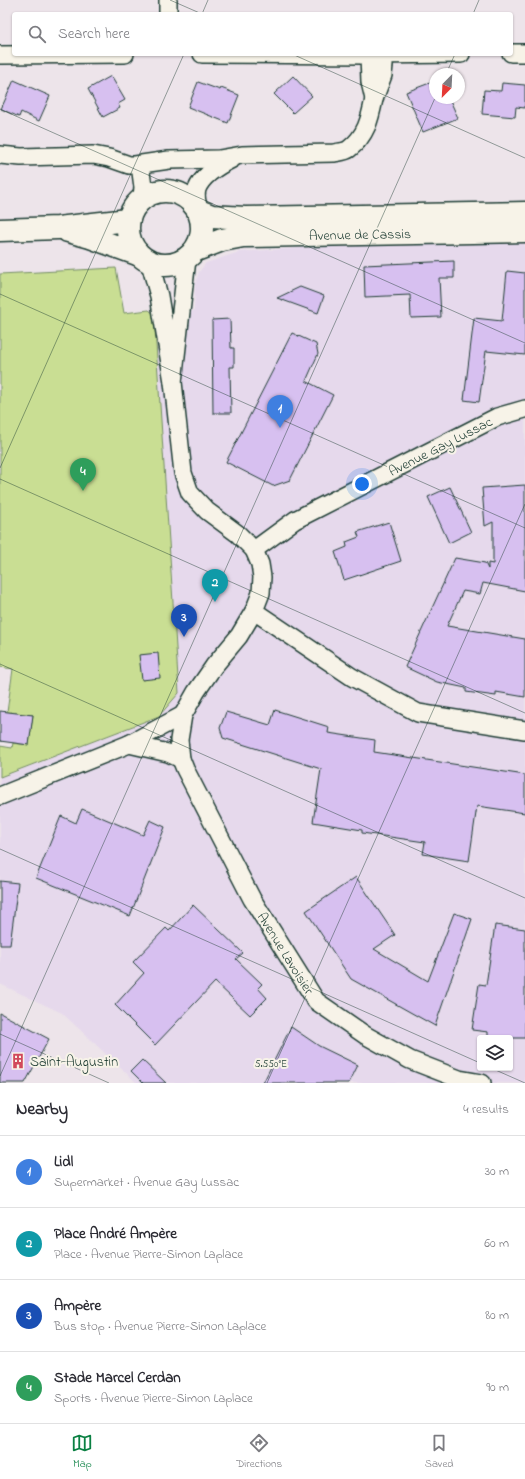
<!DOCTYPE html>
<meta charset="utf-8">
<style>
body{margin:0;font-family:"Indie Flower",sans-serif;background:#f2f2f3;color:#2b2b33}
.controls{position:absolute;right:12px;bottom:12px;display:grid;overflow:hidden;border-radius:4px;box-shadow:0 1px 3px #0004}
.controls button{width:36px;height:36px;display:grid;place-items:center;padding:0;border:0;border-bottom:1px solid #e1e1e2;background:#fff;color:#2b2b33;font:20px sans-serif}
.compass{position:absolute;left:429px;top:68px;width:36px;height:36px;border-radius:50%;background:#fff;box-shadow:0 1px 3px #0004;rotate:204deg}
.you{position:absolute;left:362px;top:484px;width:14px;height:14px;margin:-10px;border:3px solid #fff;border-radius:50%;background:#1a73e8;box-shadow:0 0 0 6px #1a73e833}
.badge{display:grid;place-items:center;width:26px;height:26px;border-radius:50%;background:#0b8043;color:#fff;font-size:13px;font-weight:700}
.pin{position:absolute;translate:-50% -33px;filter:drop-shadow(0 1px 2px #0008)}
.pin::after{content:'';position:absolute;top:21px;width:14px;height:12px;background:inherit;clip-path:polygon(0 0,100% 0,50% 100%)}
.list{margin:0;padding:0;list-style:none}
h2{display:flex;justify-content:space-between;align-items:center;height:52px;margin:0;padding:0 16px;font-size:17px}
h2 small{font-size:13px;font-weight:400;color:#7c7c81}
.list li{display:grid;grid-template-columns:26px 1fr auto;gap:12px;align-items:center;box-sizing:border-box;height:72px;padding:0 16px;border-top:1px solid #e1e1e2}
.list b{display:block;font-size:15px;white-space:nowrap}
.list p{margin:0;font-size:13px;white-space:nowrap;color:#7c7c81}
.list em{font-size:13px;font-style:normal;color:#7c7c81}
.icon{flex:none;width:22px;height:22px;fill:none;stroke:currentColor;stroke-width:2;stroke-linecap:round;stroke-linejoin:round}
.map{position:relative;flex:none;width:525px;height:1083px;overflow:hidden}
.search{position:absolute;background:#fff;box-shadow:0 1px 3px #0004;left:12px;right:12px;top:12px;height:44px;display:flex;align-items:center;gap:10px;box-sizing:border-box;padding:0 14px;border-radius:4px;color:#7c7c81;font-size:15px}
.sheet{height:340px;background:#fff}
nav{display:flex;justify-content:space-around;align-items:center;box-sizing:border-box;height:56px;border-top:1px solid #e1e1e2;background:#fff;font-size:11px;color:#7c7c81}
nav a{display:grid;justify-items:center;gap:2px}
nav .on{color:#0b8043}
.map>svg:first-child{display:block}
</style>
<div class="map">
<svg width="525" height="1083" viewBox="0 0 525 1083">
<rect width="100%" height="100%" fill="#ede4ea"/>
<filter id="ink" filterUnits="userSpaceOnUse"><feTurbulence type="fractalNoise" baseFrequency=".025" numOctaves="2"/><feDisplacementMap in="SourceGraphic" scale="8" xChannelSelector="R" yChannelSelector="G"/><feConvolveMatrix kernelMatrix="1 2 1 2 8 2 1 2 1" color-interpolation-filters="sRGB"/></filter>
<g filter="url(#ink)">
<path fill="#e6d9ec" fill-rule="evenodd" d="M525 241V1083H137L62 1013 0 984V777L159 716 154 314 194 311 195 284 199 272 206 263 239 252 360 244ZM480 1038H510V1068H480Z"/>
<path fill="#c9de93" stroke="#748e64" d="M116 268 124 313 149 310 154 314 179 693 159 716 0 777V746L12 748 13 743 29 745 33 715 7 712 13 669 0 667V274Z"/>
<g fill="#d7c0f0" stroke="#1f3d34">
<path d="M111 76 125 100 118 104 120 108 103 117 88 89Z"/>
<path d="M293 76 312 96 293 113 274 94Z"/>
<path d="M14 80 50 96 39 121 21 112 19 117 1 109Z"/>
<path d="M435 81V98H449L458 118 423 132 406 92Z"/>
<path d="M198 82 220 90 221 88 239 95 228 123 188 107Z"/>
<path d="M502 83 525 85V108L516 107 515 117 482 114 484 90 501 91Z"/>
<path d="M454 261V278H439L441 317 411 318 410 295 365 297 364 265Z"/>
<path d="M507 271 525 273V355L486 351 479 402 464 400 474 318 502 321Z"/>
<path d="M300 287 324 296 318 313 277 298Z"/>
<path d="M230 319 231 348H234V367H230L231 413H213L212 320Z"/>
<path d="M292 333 316 344 318 354 306 381 333 395 290 480 273 486 226 462Z"/>
<path d="M525 485V591L483 583 480 594 463 591 447 626 525 639V697L496 692V696L466 692V688L437 682 405 667 455 558 485 563 488 569V563L493 564V522L485 526 482 488Z"/>
<path d="M450 487 471 532 449 543 428 497Z"/>
<path d="M389 522 401 561 344 580 335 552 347 547 346 542 359 537 357 532Z"/>
<path d="M158 653 160 678 142 680 139 655Z"/>
<path d="M275 710 329 727 328 733 375 740 374 752 525 775V813L477 806 469 861 423 854 425 842 362 833V830L313 822 321 769 223 738 220 728 226 712 270 725Z"/>
<path d="M0 711 33 715 29 745 0 741Z"/>
<path d="M82 809 143 835 150 820 165 827 130 916 36 878 61 816 76 823Z"/>
<path d="M356 877 395 935 374 949 428 981 454 913 472 919 435 1026 351 979 306 911Z"/>
<path d="M0 881 18 883 10 945H0Z"/>
<path d="M193 905 243 953 236 959 262 984 258 988 267 998 250 1015 215 982 155 1045 115 1005 144 973 133 962 166 928 169 931Z"/>
<path d="M495 925 525 929V1038H488V1032L472 1030 479 984 486 985Z"/>
<path d="M0 1013 49 1039 25 1083H0Z"/>
<path d="M291 1027 319 1046 358 1065 349 1083H263Z"/>
<path d="M142 1060 166 1083H143L131 1071Z"/>
</g>
<g fill="none" stroke-linecap="round" stroke-linejoin="round">
<g stroke="#1f3d34" stroke-width="20">
<g id="minor">
<path d="M168 14V0"/>
<path d="M511 53H525"/>
<path d="M202 54 369 55 461 54"/>
<path d="M0 55 125 54"/>
<path d="M369 55 370 82 374 99 383 75 385 55"/>
<path d="M0 155 21 157 93 155 109 158 129 165H135L169 160 219 159 242 155 334 153C338 152 345 152 349 149 366 136 370 119 374 99"/>
<path d="M140 165 143 187 142 199"/>
<path d="M199 211C197 204 195 196 197 189 202 176 220 165 232 159"/>
<path d="M150 263 159 296 173 382 187 259"/>
<path d="M173 382 183 473 190 493 207 511 238 534 254 550 260 564 262 577 261 593 254 611 352 677 418 713 525 730"/>
<path d="M254 550 295 520 497 417 525 409"/>
<path d="M254 611 239 636 214 666 196 692 183 715 179 740 181 759 185 769 252 899 316 1001 365 1035 410 1060 459 1079 482 1083"/>
<path d="M129 744 183 715"/>
<path d="M0 796 129 744 168 753 181 759"/>
</g>
</g>
<g stroke="#1f3d34" stroke-width="25">
<g id="secondary">
<circle cx="165" cy="228" r="37"/>
<path d="M199 211 212 216 245 218 525 213"/>
<path d="M0 230 58 228 128 220"/>
<path d="M68 231 90 237 137 254"/>
<path d="M196 250 222 240 243 236 525 231"/>
</g>
</g>
<use href="#minor" stroke="#f7f3e8" stroke-width="17"/>
<use href="#secondary" stroke="#f7f3e8" stroke-width="22"/>
</g>
</g>
<path fill="none" stroke="#1f3d34" stroke-width="1" stroke-opacity="0.45" d="M170 0 202 14M202 14 208 0M473 14 479 0M292 54 525 158M446 74 455 54M0 109 525 343M0 294 525 528M0 468 184 54M0 479 525 713M0 664 525 898M0 849 480 1063M0 1034 109 1083M491 1068 525 1083M0 1076 435 98M267 1083 525 504"/>
<defs>
<g id="building-bare" transform="scale(1.2)"><path d="M-4-6H4V6H1V3H-1V6H-4ZM-2.5-4.3h1.7v1.8h-1.7ZM.8-4.3h1.7v1.8H.8ZM-2.5-1h1.7V.8h-1.7ZM.8-1h1.7V.8H.8Z" fill="#d1495b" stroke="#f7f3e8" stroke-width="2.5" paint-order="stroke"/></g>
</defs>
<g fill-rule="evenodd">
<use href="#building-bare" x="18" y="1061"/>
</g>
<g text-anchor="middle" stroke-width="4" stroke-linejoin="round" paint-order="stroke">
<g font-size="14" fill="#1f3d34" stroke="#f7f3e8">
<text transform="translate(360 234) rotate(-1)" y="5">Avenue de Cassis</text>
<text transform="translate(440 446) rotate(-27)" y="5">Avenue Gay Lussac</text>
<text transform="translate(286 953) rotate(58)" y="5">Avenue Lavoisier</text>
</g>
<g font-size="14" fill="#1f3d34" stroke="#f7f3e8" text-anchor="start">
<text x="30" y="1066">Saint-Augustin</text>
</g>
</g>
<g font-size="10" text-anchor="middle" fill="#1f3d34" stroke="#f7f3e8" stroke-width="4" stroke-linejoin="round" paint-order="stroke">
<text x="271" y="1067">5.550°E</text>
</g>
</svg>
<div class="controls">
<button><svg class="icon" aria-label="layers" viewBox="0 0 24 24"><path d="M12 4l9 5-9 5-9-5zM3 14l9 5 9-5"/></svg></button>
</div>
<svg class="compass" viewBox="-18 -18 36 36"><path d="M0-13l5 13h-10z" fill="#e53935"/><path d="M0 13l5-13h-10z" fill="#7c7c81"/></svg>
<div class="you"></div>
<div class="pin badge" style="left:280px;top:428px;background:#3f7fe0">1</div>
<div class="pin badge" style="left:215px;top:602px;background:#0f9aa8">2</div>
<div class="pin badge" style="left:184px;top:637px;background:#1a4fb4">3</div>
<div class="pin badge" style="left:83px;top:491px;background:#2e9e5b">4</div>
<div class="search"><svg class="icon" aria-label="search" viewBox="0 0 24 24"><circle cx="10" cy="10" r="6"/><path d="M15 15l6 6"/></svg>Search here</div>
</div>
<section class="sheet">
<h2>Nearby<small>4 results</small></h2>
<ul class="list">
<li><span class="badge" style="background:#3f7fe0">1</span><div><b>Lidl</b><p>Supermarket · Avenue Gay Lussac</p></div><em>30 m</em></li>
<li><span class="badge" style="background:#0f9aa8">2</span><div><b>Place André Ampère</b><p>Place · Avenue Pierre-Simon Laplace</p></div><em>60 m</em></li>
<li><span class="badge" style="background:#1a4fb4">3</span><div><b>Ampère</b><p>Bus stop · Avenue Pierre-Simon Laplace</p></div><em>80 m</em></li>
<li><span class="badge" style="background:#2e9e5b">4</span><div><b>Stade Marcel Cerdan</b><p>Sports · Avenue Pierre-Simon Laplace</p></div><em>90 m</em></li>
</ul>
</section>
<nav>
<a class="on"><svg class="icon" aria-label="map" viewBox="0 0 24 24"><path d="M3 6l6-2 6 2 6-2v14l-6 2-6-2-6 2zM9 4v14M15 6v14"/></svg>Map</a>
<a><svg class="icon" aria-label="directions" viewBox="0 0 24 24"><path d="M12 3l9 9-9 9-9-9zM9 14v-3h6M13 9l2 2-2 2"/></svg>Directions</a>
<a><svg class="icon" aria-label="saved" viewBox="0 0 24 24"><path d="M7 4h10v16l-5-4-5 4z"/></svg>Saved</a>
</nav>
